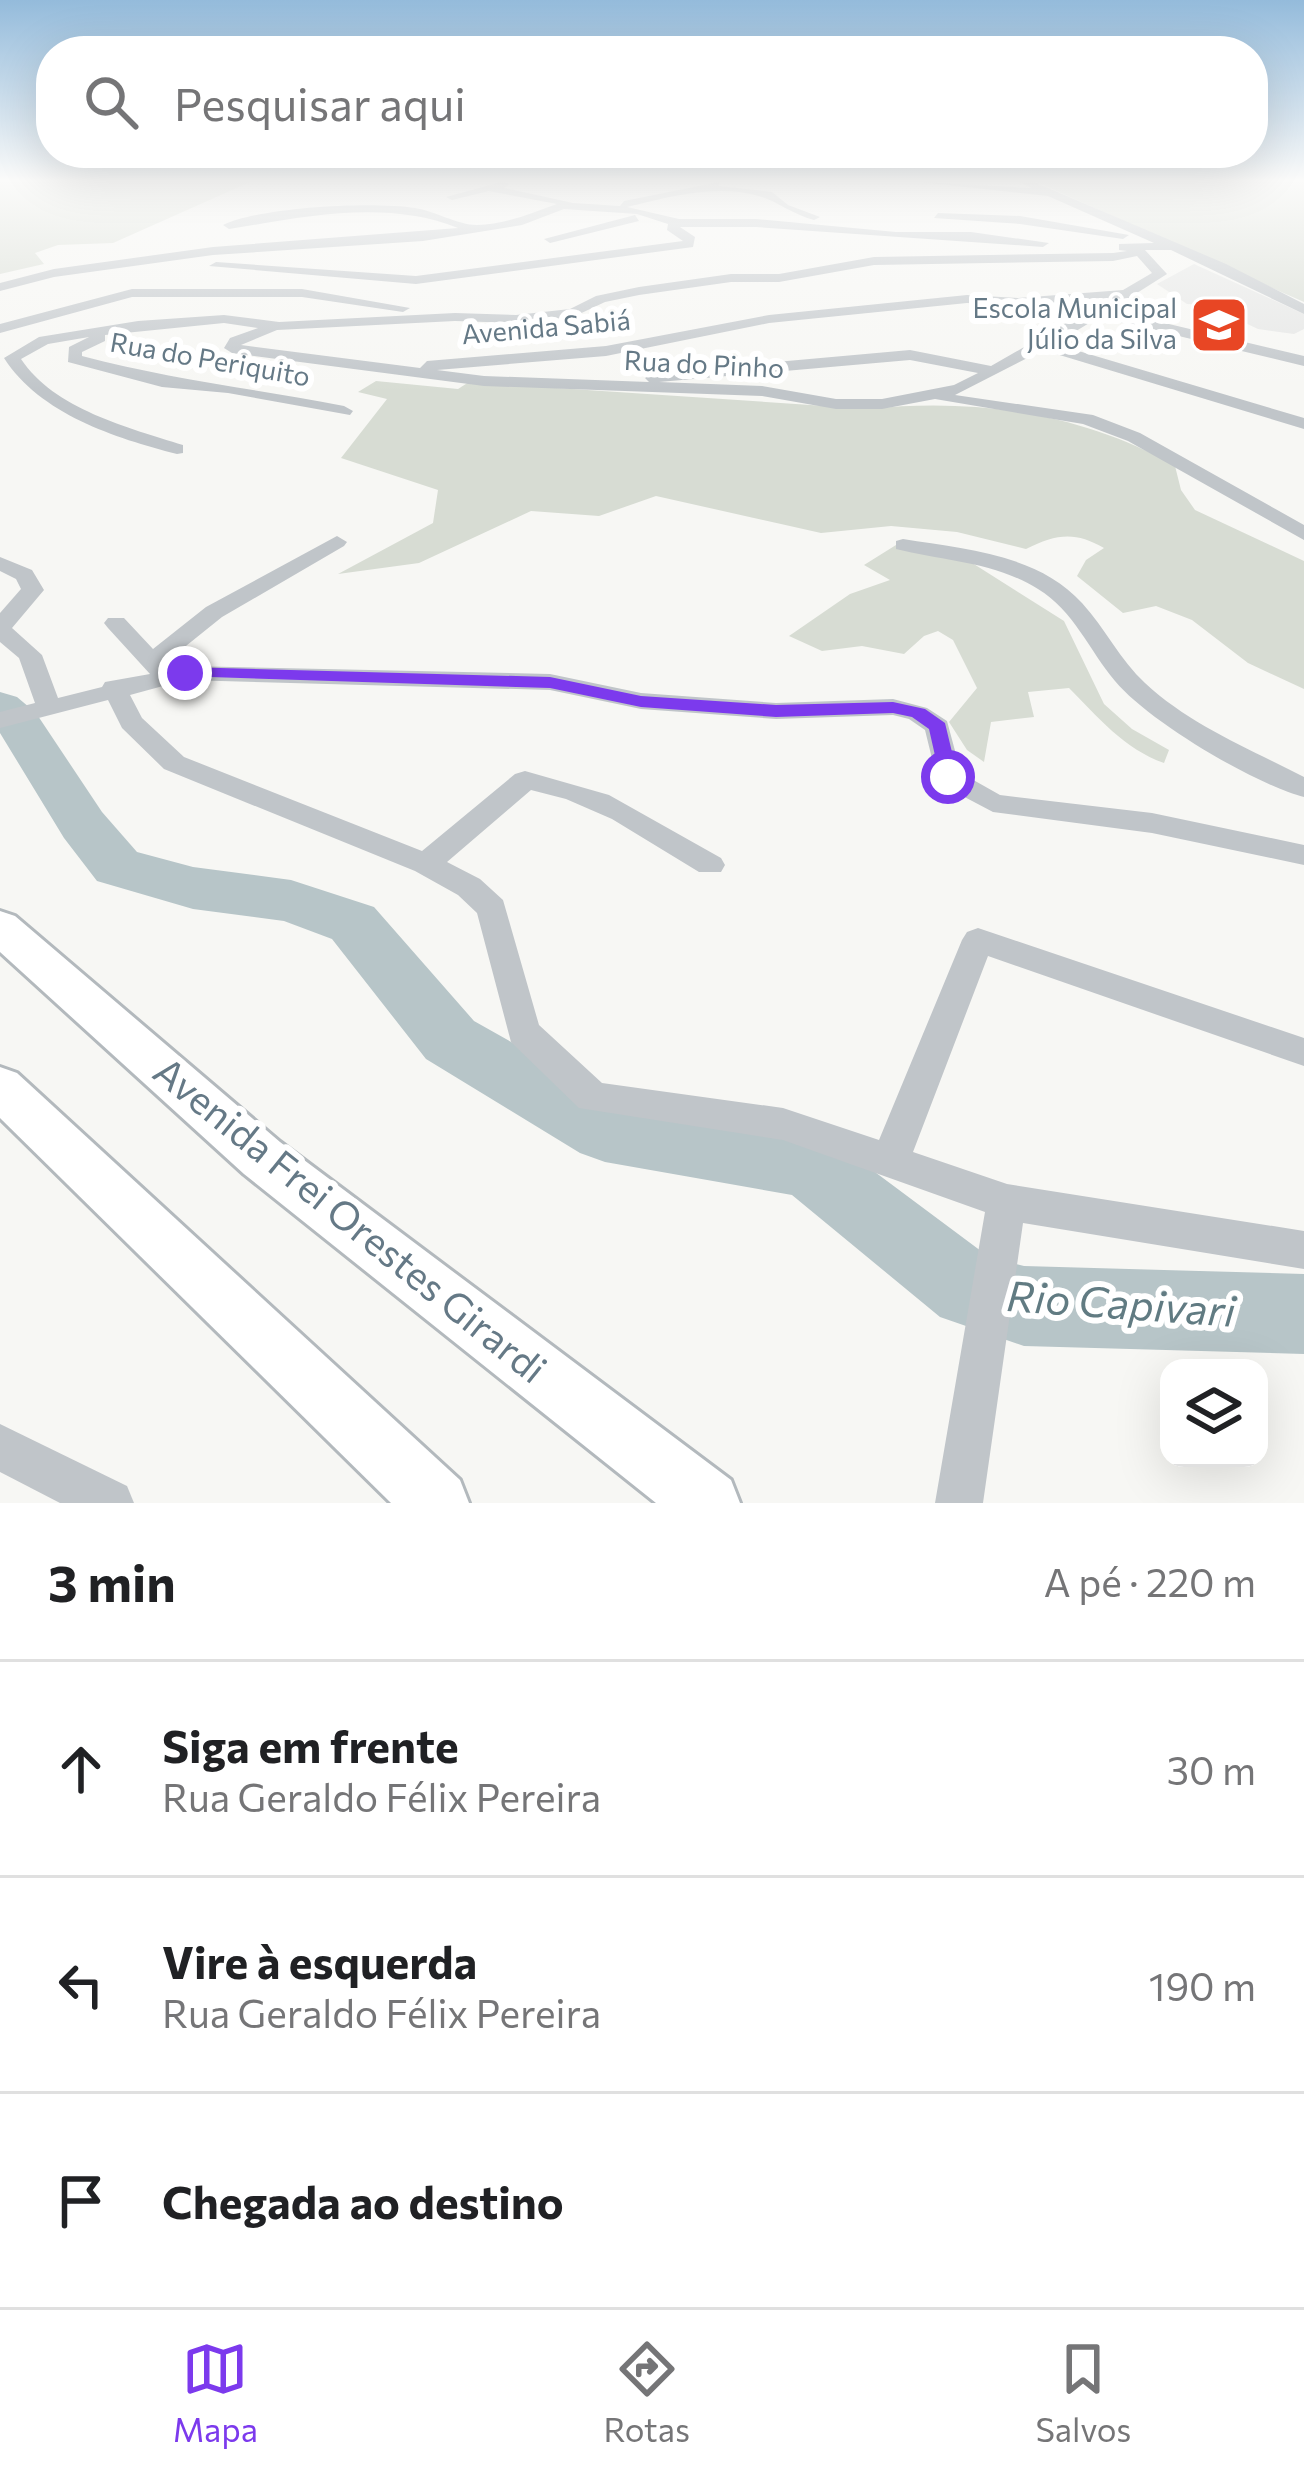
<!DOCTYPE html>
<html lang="pt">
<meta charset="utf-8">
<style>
body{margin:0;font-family:Commissioner,sans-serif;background:#f6f6f6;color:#202124}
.controls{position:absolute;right:36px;bottom:36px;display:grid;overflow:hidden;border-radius:24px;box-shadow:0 12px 48px #0002}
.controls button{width:108px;height:108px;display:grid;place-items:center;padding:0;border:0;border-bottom:3px solid #e0e0e0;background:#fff;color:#202124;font:60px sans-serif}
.stop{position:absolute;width:36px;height:36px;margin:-27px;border:9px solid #7c3aed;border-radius:50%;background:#fff}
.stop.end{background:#7c3aed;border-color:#fff;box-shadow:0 3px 12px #0008}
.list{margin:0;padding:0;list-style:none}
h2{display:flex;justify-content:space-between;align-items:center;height:156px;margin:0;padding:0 48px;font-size:51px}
h2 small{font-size:39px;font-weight:400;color:#757577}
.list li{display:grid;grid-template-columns:78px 1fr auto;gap:36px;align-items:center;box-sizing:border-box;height:216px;padding:0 48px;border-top:3px solid #e0e0e0}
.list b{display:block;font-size:45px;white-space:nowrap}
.list p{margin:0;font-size:39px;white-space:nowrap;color:#757577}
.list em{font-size:39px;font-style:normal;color:#757577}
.icon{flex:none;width:66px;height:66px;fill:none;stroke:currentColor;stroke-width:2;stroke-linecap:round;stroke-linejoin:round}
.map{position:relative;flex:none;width:1304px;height:1503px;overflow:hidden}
.search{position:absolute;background:#fff;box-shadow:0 12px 48px #0002;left:36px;right:36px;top:36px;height:132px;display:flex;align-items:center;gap:30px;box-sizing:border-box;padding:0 42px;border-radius:48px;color:#757577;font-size:45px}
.sheet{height:804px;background:#fff}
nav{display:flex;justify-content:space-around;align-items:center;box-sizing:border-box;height:168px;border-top:3px solid #e0e0e0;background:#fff;font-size:33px;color:#757577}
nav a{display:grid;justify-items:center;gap:6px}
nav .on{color:#7c3aed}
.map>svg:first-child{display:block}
</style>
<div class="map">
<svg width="1304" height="1503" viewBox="0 0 1304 1503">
<rect width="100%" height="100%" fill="#f7f7f4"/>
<path fill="#e5e6e5" d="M1194 264 1304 314V329L1294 334 1258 329 1207 305 1187 304 1157 284Z"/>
<g fill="#d7dcd3">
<path d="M0 182H250L113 243 58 245 35 253 44 264 0 274Z"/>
<path d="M1037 182H1304V302L1279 291Z"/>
<path d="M376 381 458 389 469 382 870 409C974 398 1084 413 1175 466L1181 490 1195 510 1304 561V689L1248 663 1192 620 1156 606 1123 613 1077 576 1086 560 1104 548C1075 531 1056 534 1026 549L957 532 891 526 821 533 656 496 599 516 531 511 419 563 338 574 433 523 438 490 341 458 387 399 358 392Z"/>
<path d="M911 542 947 547 1064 621 1104 704 1132 729 1169 750 1164 763C1124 749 1098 717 1069 688L1028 692 1034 717 991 722 984 762 967 750 949 722 977 688 953 640 938 631 924 636 904 654 862 646 822 651 789 636 850 594 890 580 864 565 896 545Z"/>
</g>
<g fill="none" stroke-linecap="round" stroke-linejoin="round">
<path fill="#b7c5c8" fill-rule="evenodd" d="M0 692 17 697 36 713 102 812 137 852 193 867 291 880 374 907 474 1021 618 1102 810 1133 836 1143 989 1257 1024 1266 1304 1274V1354L1024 1346 940 1317 792 1195 605 1162 580 1153 426 1059 332 939 284 921 193 909 97 881 64 838 0 733Z"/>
<g stroke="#b3b9bd" stroke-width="6">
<g id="major">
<path d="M0 911 15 916 280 1142 731 1480 740 1503H656L244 1174 0 952Z"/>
<path d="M0 1067 17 1073 460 1480 469 1503H391L0 1118Z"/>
</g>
</g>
<g fill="#c0c5c9" fill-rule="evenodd">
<path d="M501 182 510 184 504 188 573 203 620 206 624 201 719 182V186L772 192 788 205 820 217 814 220C794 215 776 201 762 197 717 183 670 197 627 207L679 219H756L896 232H971L1049 243 1043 247 756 227H680L695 237 693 247 416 284 209 266 216 262 416 276 683 241 667 230 668 224 637 214 564 209 522 225 423 241 213 255 54 277 0 291V283L54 269 213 247 458 228C385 199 304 217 229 229L223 225C260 207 372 201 415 208 435 211 458 225 477 225 504 225 532 213 557 204L489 191 452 200 446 197Z"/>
<path d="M920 182 1031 188 1020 182H1034L1226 264 1304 304V314L1171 250H1145L1167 274 1110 310 1304 356V366L1099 317 1055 344 1304 418V429L1043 350 955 395 1093 415 1140 433 1304 525V540L1128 441 1083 424 935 399 882 409H836L762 396 484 386 232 353 224 348 230 338 258 328 224 323 105 335V341L82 352V356C168 379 256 389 344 406L353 411 350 415 228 393 162 387 68 362 69 347 89 337 48 344 21 359C54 409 129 428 183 445V453L177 454C115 438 40 414 4 358L39 337 138 321 224 315 279 322 455 313 516 315 570 309 596 296 639 287 731 274H779L874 257 1113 253 1127 251 1119 250V244L1154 243 1048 196ZM1137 256 1152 273 1123 290 1018 298 967 295 769 315 606 346 427 361 420 368 241 345 277 330 455 321 516 323 573 317 605 302 639 295 731 282H779L874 265 1113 261ZM1108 299 991 366 910 350 653 373 645 378 649 382 484 376 437 370 606 356 769 323 967 303 1018 306ZM910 360 978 373 954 385 882 399H836L762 386 659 382Z"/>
<path d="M938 213 1020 216 1129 235 1123 239 1020 224 934 218Z"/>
<path d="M635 215 639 221 550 243 544 239Z"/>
<path d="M132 289H302L410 308 403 312 302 297H132L0 333V324Z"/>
<path d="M337 536 347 542 344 546 222 617 166 662 172 669 185 666 550 674 641 693 776 703 893 699 927 708 947 721 961 773 1000 795 1152 813 1304 845V865L1152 833 993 812 938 783 925 730 909 719 893 715 776 719 641 709 550 690 185 680 130 695 142 718 184 757 422 851 515 774 525 771 609 795 721 858 725 865 721 872H699L612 819 566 799 531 790 447 862 480 879 503 900 539 1025 602 1083 783 1108 879 1140 962 940 967 932 978 928 1304 1038V1066L988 956 913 1152 1007 1184 1304 1231V1269L1023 1223 983 1503H935L985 1212 783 1140 579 1108 511 1042 477 913 458 895 415 871 164 769 122 728 108 700 0 728V712L35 703 19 658 0 642V613L21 589 16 579 0 571V557L32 570 44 590 12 628 42 655 58 698 102 687 105 682 150 674 108 628 104 623 108 618H124L153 649 206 607Z"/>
<path d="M903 539C964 549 1038 554 1082 603 1105 628 1120 660 1145 683 1190 725 1250 749 1304 777V797C1254 784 1148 721 1115 681 1089 650 1074 611 1038 589 995 562 944 561 896 549V541Z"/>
<path d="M0 1424 127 1486 134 1503H60L0 1472Z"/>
</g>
<use href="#major" fill="#fff" fill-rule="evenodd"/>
</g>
<linearGradient id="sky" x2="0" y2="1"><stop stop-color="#94bbdb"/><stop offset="0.46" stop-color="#fbfbfa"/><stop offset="1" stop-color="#fbfbfa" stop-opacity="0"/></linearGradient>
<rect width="1304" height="392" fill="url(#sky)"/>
<path fill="#7c3aed" d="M185 667 550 677 641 696 776 705 893 702 925 709 945 723 958 777 941 782 929 729 912 717 893 713 776 717 641 707 550 688 179 676 176 673Z"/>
<defs>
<g id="school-square" transform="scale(3)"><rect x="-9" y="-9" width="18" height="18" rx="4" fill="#e84624" stroke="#fff"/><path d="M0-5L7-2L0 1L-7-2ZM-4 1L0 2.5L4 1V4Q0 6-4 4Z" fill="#fff"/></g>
</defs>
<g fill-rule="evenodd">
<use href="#school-square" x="1219" y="325"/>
</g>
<g text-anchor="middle" stroke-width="12" stroke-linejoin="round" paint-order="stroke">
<g font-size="27" fill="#657986" stroke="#fff" text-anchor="end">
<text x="1177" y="318">Escola Municipal<tspan x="1177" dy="31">Júlio da Silva</tspan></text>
</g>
<g font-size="27" fill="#657986" stroke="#fff">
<text transform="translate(546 328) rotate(-5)" y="9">Avenida Sabiá</text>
<text transform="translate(210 360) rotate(10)" y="9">Rua do Periquito</text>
<text transform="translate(704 365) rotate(3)" y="9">Rua do Pinho</text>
</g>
<g font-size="39" fill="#657986" stroke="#fff">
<text transform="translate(350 1220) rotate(39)" y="14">Avenida Frei Orestes Girardi</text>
</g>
<g font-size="42" font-style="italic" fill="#617b82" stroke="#fff">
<text transform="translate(1121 1304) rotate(4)" y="15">Rio Capivari</text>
</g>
</g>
</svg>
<div class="controls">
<button><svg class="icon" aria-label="layers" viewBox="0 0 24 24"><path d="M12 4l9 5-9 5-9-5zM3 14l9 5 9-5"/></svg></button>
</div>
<div class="stop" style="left:948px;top:777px"></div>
<div class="stop end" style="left:185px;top:673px"></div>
<div class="search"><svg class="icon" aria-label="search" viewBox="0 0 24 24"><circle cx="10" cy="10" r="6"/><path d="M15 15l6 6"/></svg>Pesquisar aqui</div>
</div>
<section class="sheet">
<h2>3 min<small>A pé · 220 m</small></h2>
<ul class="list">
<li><svg class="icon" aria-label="ahead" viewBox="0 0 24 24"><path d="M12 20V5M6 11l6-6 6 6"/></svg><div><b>Siga em frente</b><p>Rua Geraldo Félix Pereira</p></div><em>30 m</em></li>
<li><svg class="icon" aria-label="left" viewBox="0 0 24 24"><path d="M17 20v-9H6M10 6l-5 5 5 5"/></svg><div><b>Vire à esquerda</b><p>Rua Geraldo Félix Pereira</p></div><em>190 m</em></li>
<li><svg class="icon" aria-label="arrive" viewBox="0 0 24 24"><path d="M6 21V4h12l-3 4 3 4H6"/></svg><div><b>Chegada ao destino</b></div></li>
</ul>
</section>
<nav>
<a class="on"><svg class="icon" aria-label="map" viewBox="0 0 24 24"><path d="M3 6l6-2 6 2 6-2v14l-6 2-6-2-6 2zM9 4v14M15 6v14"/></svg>Mapa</a>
<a><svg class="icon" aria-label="directions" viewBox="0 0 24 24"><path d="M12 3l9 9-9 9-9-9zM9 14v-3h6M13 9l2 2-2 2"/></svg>Rotas</a>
<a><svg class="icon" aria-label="saved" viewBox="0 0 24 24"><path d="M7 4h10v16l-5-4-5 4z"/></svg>Salvos</a>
</nav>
